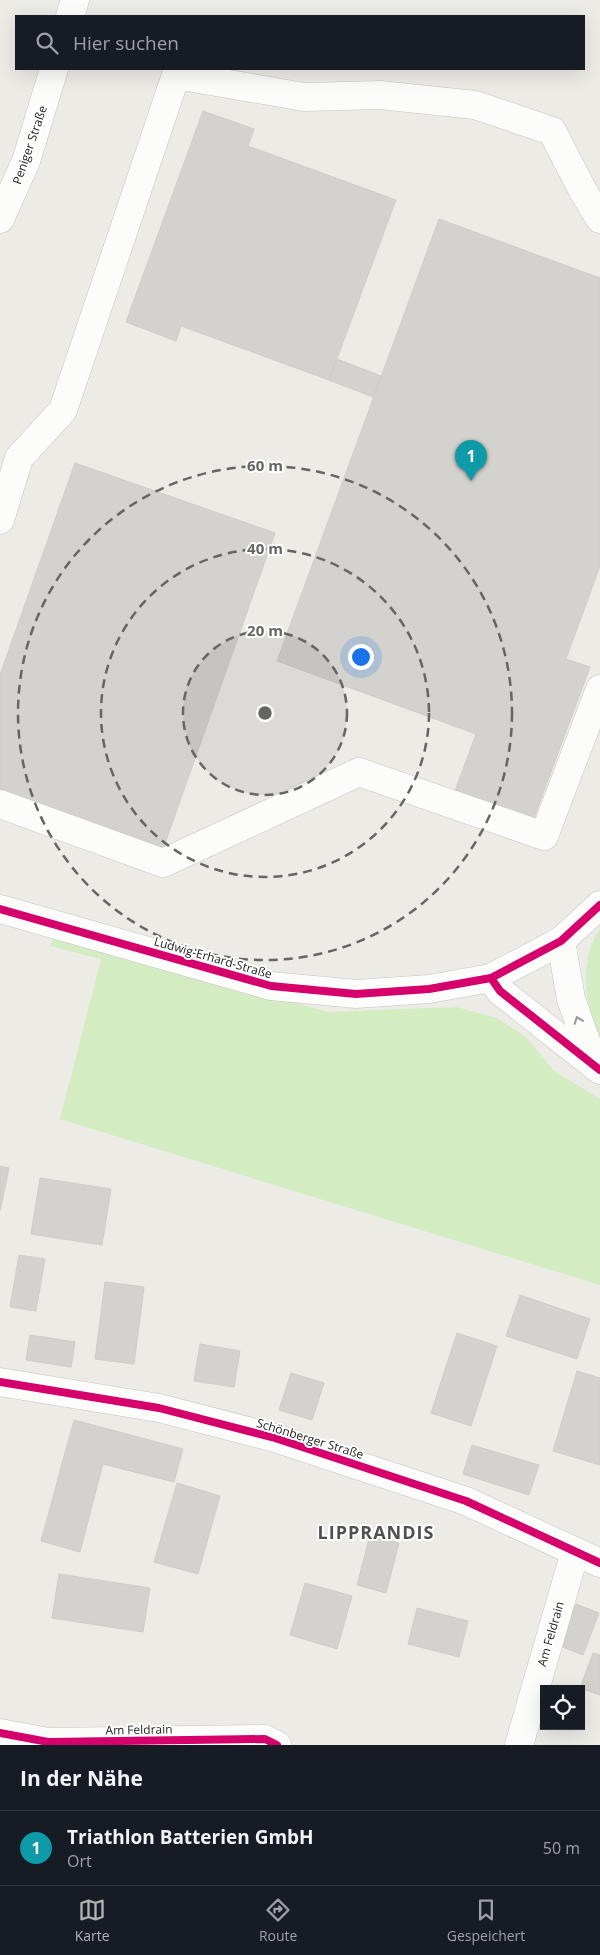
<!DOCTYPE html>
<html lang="de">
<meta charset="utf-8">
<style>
body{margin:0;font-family:"Open Sans",sans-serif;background:#242831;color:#f1f3f6}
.controls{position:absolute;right:15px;bottom:15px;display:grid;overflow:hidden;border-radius:0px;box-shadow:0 5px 20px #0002}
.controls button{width:45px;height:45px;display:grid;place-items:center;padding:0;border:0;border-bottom:1px solid #363941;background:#171b24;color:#f1f3f6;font:25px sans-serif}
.you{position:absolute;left:360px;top:656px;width:18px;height:18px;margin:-12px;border:4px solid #fff;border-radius:50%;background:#1a73e8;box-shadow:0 0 0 8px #1a73e833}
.badge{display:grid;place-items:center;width:32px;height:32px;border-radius:50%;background:#b2b3b4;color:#fff;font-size:16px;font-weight:700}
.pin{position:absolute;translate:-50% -41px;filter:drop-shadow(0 1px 2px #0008)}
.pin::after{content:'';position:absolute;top:26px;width:18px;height:15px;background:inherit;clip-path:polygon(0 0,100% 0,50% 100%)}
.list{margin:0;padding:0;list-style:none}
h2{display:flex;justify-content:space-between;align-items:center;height:65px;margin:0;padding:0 20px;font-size:21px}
h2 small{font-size:16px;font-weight:400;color:#9ea1a6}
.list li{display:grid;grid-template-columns:32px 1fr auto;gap:15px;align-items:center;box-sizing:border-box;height:75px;padding:0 20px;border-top:1px solid #363941}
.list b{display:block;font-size:19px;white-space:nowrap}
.list p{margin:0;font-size:16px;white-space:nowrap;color:#9ea1a6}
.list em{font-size:16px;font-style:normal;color:#9ea1a6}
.icon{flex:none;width:28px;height:28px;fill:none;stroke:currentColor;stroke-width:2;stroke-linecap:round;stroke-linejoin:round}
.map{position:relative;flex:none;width:600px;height:1745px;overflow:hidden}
.search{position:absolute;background:#171b24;box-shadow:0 5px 20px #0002;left:15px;right:15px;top:15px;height:55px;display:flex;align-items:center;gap:12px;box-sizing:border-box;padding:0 18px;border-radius:0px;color:#9ea1a6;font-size:19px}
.sheet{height:140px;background:#171b24}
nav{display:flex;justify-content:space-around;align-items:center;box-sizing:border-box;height:70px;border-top:1px solid #363941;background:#171b24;font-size:14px;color:#9ea1a6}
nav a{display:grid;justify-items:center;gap:2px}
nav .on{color:#b2b3b4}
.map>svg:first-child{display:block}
</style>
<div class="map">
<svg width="600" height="1745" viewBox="0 0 600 1745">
<rect width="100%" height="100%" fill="#ecebe6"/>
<g fill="#d4ecc2">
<path d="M600 928V1036C583 1003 580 959 600 928Z"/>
<path d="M53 937 328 1012 456 1007 497 1018 526 1037 553 1070 600 1099V1285L60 1119 101 959 50 946Z"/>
</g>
<g fill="#d4d2ce" stroke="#cfccc7">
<path d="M203 111 254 129 248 146 396 200 329 380 181 326 176 341 126 322Z"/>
<path d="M439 219 600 278V566L566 659 590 667 532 823 454 794 476 734 277 661Z"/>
<path d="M337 359 381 376 373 397 329 380Z"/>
<path d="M75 463 275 533 163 849 0 792V675Z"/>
<path d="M0 1166 9 1168 0 1211Z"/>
<path d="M40 1178 111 1189 102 1245 31 1234Z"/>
<path d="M19 1255 45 1259 36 1311 10 1307Z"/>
<path d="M105 1282 144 1287 134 1364 95 1359Z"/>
<path d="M520 1295 590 1319 577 1359 506 1336Z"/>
<path d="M457 1333 497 1346 471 1426 431 1413Z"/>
<path d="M30 1335 75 1342 71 1367 26 1360Z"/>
<path d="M200 1344 240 1351 234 1387 194 1381Z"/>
<path d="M577 1371 600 1378V1465L553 1451Z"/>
<path d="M291 1373 324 1383 312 1420 279 1410Z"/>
<path d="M74 1420 183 1449 174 1482 103 1464 80 1552 41 1541Z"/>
<path d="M472 1445 539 1465 529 1495 463 1474Z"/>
<path d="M177 1483 220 1496 198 1574 154 1562Z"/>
<path d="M370 1535 399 1543 386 1593 357 1585Z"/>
<path d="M59 1574 150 1588 143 1632 52 1618Z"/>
<path d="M305 1583 352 1596 337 1649 290 1635Z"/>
<path d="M576 1604 599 1613 583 1655 560 1646Z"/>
<path d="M417 1608 468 1621 459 1657 408 1644Z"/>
<path d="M593 1653 600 1655V1695L580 1688Z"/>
</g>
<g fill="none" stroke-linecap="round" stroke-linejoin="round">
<g stroke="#c4c4c2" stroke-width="29">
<g id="minor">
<path d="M70 16 75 0"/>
<path d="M0 219 26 161 54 69"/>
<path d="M0 520 19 458 63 410 176 75 304 97 380 95 475 105 552 131 583 191 600 219"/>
<path d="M0 804 163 863 359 772 544 836 600 689"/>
<path d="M0 909 271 986 356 994 429 989 491 978 561 941 600 905"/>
<path d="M561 941 571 999 595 1066"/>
<path d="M491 978 500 991 600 1070"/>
<path d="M0 1382 159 1408 275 1438 466 1501 600 1563"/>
<path d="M0 1733 48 1742 265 1739 277 1745"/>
<path d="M519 1745 575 1552"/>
</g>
</g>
<use href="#minor" stroke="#fcfcfb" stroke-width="28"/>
<g stroke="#fff" stroke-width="11">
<g id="cycleway">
<path d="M0 909 271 986 356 994 429 989 491 978 561 941 600 905"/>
<path d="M491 978 500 991 600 1070"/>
<path d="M0 1382 159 1408 275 1438 466 1501 600 1563"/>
<path d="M0 1733 48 1742 265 1739 277 1745"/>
</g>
</g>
<use href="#cycleway" stroke="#d6006c" stroke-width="8"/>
</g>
<defs><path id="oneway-chevron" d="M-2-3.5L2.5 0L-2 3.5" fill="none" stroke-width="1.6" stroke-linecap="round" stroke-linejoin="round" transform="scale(1.25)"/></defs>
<use stroke="#989897" href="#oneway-chevron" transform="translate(578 1020) rotate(-110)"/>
<circle cx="265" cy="713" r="82" fill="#656563" fill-opacity=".12"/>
<g fill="none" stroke="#656563" stroke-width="2.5" stroke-dasharray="9 6">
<circle cx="265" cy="713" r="82"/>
<circle cx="265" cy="713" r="164"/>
<circle cx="265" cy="713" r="247"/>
</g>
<g text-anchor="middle" stroke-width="4" stroke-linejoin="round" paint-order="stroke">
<g font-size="12" fill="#1d1d1d" stroke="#fff">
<text transform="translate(30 145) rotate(-71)" y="4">Peniger Straße</text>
<text transform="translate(213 958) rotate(16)" y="4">Ludwig-Erhard-Straße</text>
<text transform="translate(310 1439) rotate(17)" y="4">Schönberger Straße</text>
<text transform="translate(551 1634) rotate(-74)" y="4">Am Feldrain</text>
<text transform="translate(139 1730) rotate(-1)" y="4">Am Feldrain</text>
</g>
<g font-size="18" font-weight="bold" letter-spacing="1" fill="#505050" stroke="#fff">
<text x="376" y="1539">LIPPRANDIS</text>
</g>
</g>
<circle cx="265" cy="713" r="8" fill="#656563" stroke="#fff" stroke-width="2.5"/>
<g font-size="15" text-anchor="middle" font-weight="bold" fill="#656563" stroke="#fff" stroke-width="4" stroke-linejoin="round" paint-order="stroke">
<text x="265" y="471">60 m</text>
<text x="265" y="554">40 m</text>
<text x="265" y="636">20 m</text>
</g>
</svg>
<div class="controls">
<button><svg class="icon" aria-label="locate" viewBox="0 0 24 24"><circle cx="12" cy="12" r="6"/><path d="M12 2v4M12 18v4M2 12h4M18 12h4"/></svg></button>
</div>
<div class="you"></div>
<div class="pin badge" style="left:471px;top:481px;background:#0f9aa8">1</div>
<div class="search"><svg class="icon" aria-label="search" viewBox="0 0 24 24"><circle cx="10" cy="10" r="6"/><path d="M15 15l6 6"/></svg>Hier suchen</div>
</div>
<section class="sheet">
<h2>In der Nähe<small></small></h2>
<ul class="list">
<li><span class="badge" style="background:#0f9aa8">1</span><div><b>Triathlon Batterien GmbH</b><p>Ort</p></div><em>50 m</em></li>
</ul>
</section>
<nav>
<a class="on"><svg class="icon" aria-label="map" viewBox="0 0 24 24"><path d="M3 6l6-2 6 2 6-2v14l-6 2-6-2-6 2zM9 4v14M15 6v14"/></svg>Karte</a>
<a><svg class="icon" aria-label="directions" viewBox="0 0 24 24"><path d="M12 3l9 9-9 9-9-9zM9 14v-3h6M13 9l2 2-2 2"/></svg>Route</a>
<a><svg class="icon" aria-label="saved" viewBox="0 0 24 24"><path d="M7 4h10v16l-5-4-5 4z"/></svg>Gespeichert</a>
</nav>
